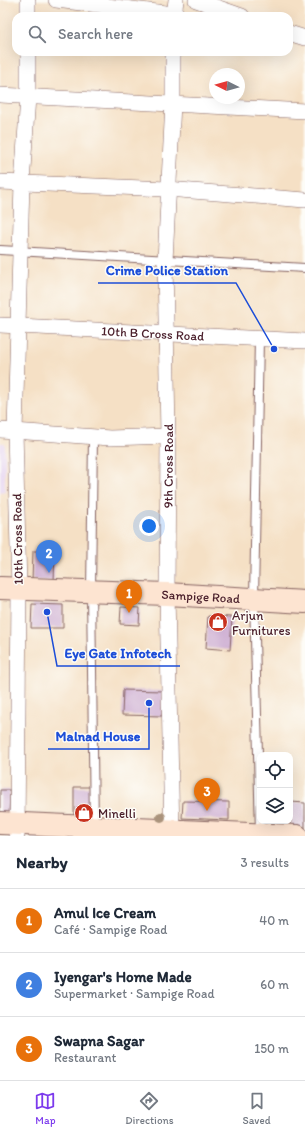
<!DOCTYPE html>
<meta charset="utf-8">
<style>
body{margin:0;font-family:Itim,sans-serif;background:#f6f6f7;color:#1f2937}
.controls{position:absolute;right:12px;bottom:12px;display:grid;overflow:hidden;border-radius:8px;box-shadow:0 4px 16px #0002}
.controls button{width:36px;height:36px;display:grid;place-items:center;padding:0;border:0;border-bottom:1px solid #e0e1e3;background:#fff;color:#1f2937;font:20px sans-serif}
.compass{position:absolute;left:209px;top:68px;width:36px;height:36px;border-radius:50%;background:#fff;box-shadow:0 4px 16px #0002;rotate:275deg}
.you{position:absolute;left:149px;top:526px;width:14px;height:14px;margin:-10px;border:3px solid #fff;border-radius:50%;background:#1a73e8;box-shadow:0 0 0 6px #1a73e833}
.badge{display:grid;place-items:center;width:26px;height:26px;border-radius:50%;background:#7c3aed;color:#fff;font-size:13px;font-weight:700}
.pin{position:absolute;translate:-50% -33px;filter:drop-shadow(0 1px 2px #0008)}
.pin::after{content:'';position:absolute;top:21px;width:14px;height:12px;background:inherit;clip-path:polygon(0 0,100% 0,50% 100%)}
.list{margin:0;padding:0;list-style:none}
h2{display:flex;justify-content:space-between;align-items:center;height:52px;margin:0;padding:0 16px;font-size:17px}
h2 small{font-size:13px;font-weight:400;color:#747a83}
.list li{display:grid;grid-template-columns:26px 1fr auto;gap:12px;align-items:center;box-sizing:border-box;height:64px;padding:0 16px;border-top:1px solid #e0e1e3}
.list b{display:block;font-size:15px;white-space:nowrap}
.list p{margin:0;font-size:13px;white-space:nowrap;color:#747a83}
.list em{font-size:13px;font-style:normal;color:#747a83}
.icon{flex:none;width:22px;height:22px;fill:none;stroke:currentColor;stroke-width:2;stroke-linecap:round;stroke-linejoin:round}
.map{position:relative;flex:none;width:305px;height:836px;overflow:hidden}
.search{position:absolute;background:#fff;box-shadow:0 4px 16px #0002;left:12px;right:12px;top:12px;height:44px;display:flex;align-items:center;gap:10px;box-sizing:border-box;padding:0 14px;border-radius:12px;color:#747a83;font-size:15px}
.sheet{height:244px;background:#fff}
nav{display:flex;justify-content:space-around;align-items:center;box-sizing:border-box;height:56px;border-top:1px solid #e0e1e3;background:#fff;font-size:11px;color:#747a83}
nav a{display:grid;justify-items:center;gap:2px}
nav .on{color:#7c3aed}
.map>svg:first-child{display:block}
</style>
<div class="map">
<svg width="305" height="836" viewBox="0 0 305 836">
<rect width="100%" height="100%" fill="#fdfcf7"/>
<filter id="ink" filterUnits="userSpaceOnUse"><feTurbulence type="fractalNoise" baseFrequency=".025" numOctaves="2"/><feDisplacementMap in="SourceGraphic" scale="8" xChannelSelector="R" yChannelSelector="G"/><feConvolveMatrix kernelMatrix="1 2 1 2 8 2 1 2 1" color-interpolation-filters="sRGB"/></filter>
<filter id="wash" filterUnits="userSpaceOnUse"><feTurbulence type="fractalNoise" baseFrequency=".012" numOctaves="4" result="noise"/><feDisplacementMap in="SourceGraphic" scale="16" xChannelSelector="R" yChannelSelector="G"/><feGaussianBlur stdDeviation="0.9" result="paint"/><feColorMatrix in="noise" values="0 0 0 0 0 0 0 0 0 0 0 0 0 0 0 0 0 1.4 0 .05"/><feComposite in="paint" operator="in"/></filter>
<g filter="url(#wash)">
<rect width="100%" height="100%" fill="#f5e0c5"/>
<rect fill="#e5d3f1" x="0" y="443" width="5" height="49"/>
<g id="blocks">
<g fill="#ccacd1">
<path d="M33 551H55L54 581 32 580Z"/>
<path d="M32 604 63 605V628H31Z"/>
<path d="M121 607 140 608 139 625 120 624Z"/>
<path d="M208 616 232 617 230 650 206 648Z"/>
<path d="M123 690 163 691 162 716 122 715Z"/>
<path d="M74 787H90L89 817H74Z"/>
<path d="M0 790H10L9 816 0 815Z"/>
<path d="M183 801 229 802V820L182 818Z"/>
<path d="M291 802 305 803V828L291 827Z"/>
</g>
</g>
</g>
<g filter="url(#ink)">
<use href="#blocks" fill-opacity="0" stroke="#866361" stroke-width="1"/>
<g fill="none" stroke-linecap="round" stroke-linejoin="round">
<g stroke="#866361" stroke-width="10">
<g id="lane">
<path d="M0 250 305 268"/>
<path d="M259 339 254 598 260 833"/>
<path d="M93 437 91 591 94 827"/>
</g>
</g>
<g stroke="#866361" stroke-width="16">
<g id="street">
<path d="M28 0V16"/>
<path d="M56 0 174 14"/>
<path d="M196 0 242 16"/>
<path d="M174 16 176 0"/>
<path d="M289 33 305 38"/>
<path d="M0 95 305 111"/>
<path d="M0 182 167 189 305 200"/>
<path id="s1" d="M0 325 305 341"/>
<path d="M0 430 110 438 168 436"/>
<path d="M17 836 19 589 15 431 22 183 28 97V52"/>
<path id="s2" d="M172 836 167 594 168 436 165 261 173 103V52"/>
</g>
</g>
<g stroke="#866361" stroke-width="24">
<g id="secondary">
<path id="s3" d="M0 588 167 594 305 602"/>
<path d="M0 823 297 836"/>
</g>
</g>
<use href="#lane" stroke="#fff" stroke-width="8"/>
<use href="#street" stroke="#fff" stroke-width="15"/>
<use href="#secondary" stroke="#fde4d1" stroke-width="22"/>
</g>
<circle fill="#aa937c" cx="161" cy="817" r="5"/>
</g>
<defs>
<g id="shop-disc" transform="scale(1)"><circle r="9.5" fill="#c8321e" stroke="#fdfcf7"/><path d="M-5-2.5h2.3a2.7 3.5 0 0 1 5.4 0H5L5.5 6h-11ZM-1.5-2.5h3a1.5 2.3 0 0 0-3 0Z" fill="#fff"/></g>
</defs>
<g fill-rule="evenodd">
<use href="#shop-disc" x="218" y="622"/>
<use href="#shop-disc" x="84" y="813"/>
</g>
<g text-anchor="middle" stroke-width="3" stroke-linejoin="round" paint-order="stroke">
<g font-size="13" fill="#4a1f2b" stroke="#fdfcf7">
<text dy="5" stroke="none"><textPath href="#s1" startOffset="153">10th B Cross Road</textPath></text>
<text dy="5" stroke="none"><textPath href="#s2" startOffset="370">9th Cross Road</textPath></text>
<text transform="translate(17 539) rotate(-91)" y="5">10th Cross Road</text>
<text dy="5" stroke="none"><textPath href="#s3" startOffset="201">Sampige Road</textPath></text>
</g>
<g font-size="13" fill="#4a1f2b" stroke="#fdfcf7" text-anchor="start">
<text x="232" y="620">Arjun<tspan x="232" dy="15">Furnitures</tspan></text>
<text x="98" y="818">Minelli</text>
</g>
</g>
<path fill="none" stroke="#1d4ed8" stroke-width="1.5" d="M274 349L236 283H98M47 612L57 666H180M149 703L149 749H48"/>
<g fill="#1d4ed8" stroke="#fdfcf7" stroke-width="1.5">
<circle cx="274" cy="349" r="4"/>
<circle cx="47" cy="612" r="4"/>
<circle cx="149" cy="703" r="4"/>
</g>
<g font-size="14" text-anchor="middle" font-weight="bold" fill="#1d4ed8" stroke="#fdfcf7" stroke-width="3" stroke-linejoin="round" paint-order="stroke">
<text x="167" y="275">Crime Police Station</text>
<text x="118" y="658">Eye Gate Infotech</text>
<text x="98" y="741">Malnad House</text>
</g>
</svg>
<div class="controls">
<button><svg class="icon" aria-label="locate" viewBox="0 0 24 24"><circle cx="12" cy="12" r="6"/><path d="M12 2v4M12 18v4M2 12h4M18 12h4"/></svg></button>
<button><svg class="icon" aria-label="layers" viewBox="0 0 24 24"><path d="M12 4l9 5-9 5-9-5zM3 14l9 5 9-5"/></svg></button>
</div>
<svg class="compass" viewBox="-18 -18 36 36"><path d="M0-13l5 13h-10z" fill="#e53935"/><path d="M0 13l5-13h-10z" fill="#747a83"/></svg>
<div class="you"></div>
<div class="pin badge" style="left:129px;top:613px;background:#e8710a">1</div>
<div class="pin badge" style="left:49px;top:573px;background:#3f7fe0">2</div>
<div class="pin badge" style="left:207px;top:811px;background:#e8710a">3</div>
<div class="search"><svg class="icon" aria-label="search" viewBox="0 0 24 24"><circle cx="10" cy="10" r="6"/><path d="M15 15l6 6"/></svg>Search here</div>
</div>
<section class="sheet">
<h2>Nearby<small>3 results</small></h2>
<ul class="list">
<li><span class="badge" style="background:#e8710a">1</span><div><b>Amul Ice Cream</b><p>Café · Sampige Road</p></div><em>40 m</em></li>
<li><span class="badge" style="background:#3f7fe0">2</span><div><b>Iyengar's Home Made</b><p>Supermarket · Sampige Road</p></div><em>60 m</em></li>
<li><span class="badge" style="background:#e8710a">3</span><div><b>Swapna Sagar</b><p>Restaurant</p></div><em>150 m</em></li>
</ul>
</section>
<nav>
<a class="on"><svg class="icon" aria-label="map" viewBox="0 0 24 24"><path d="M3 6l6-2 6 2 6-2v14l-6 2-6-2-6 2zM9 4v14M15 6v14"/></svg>Map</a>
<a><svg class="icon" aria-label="directions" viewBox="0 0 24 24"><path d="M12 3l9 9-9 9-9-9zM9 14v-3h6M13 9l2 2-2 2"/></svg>Directions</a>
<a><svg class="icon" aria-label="saved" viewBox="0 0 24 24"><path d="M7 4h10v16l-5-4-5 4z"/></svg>Saved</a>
</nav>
